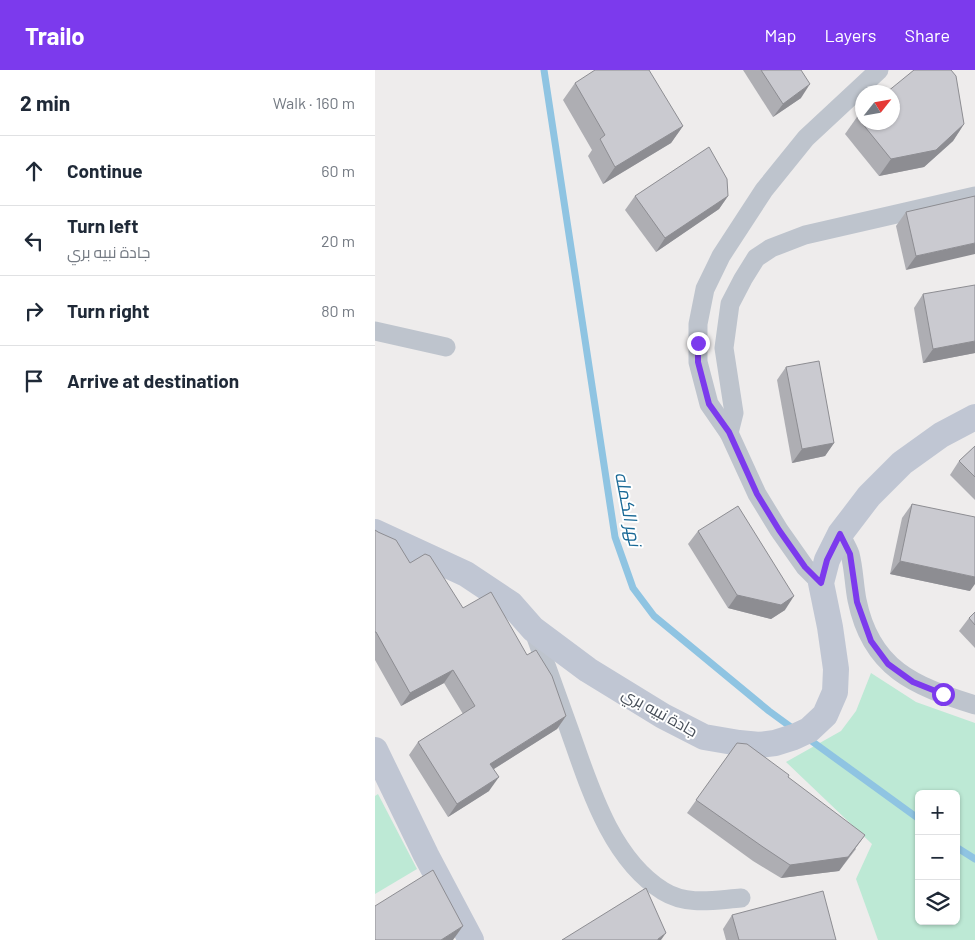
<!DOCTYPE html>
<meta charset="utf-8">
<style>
body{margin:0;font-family:Barlow,Cairo,sans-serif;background:#f2f2f3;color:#1f2937}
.controls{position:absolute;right:15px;bottom:15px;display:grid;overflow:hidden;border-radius:8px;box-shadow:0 1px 4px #0004}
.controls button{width:45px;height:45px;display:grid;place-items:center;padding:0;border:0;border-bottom:1px solid #e0e1e3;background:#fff;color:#1f2937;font:25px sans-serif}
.compass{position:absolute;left:480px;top:15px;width:45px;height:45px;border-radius:50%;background:#fff;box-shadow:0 1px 4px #0004;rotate:59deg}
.stop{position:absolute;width:15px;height:15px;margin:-11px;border:4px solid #7c3aed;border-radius:50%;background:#fff}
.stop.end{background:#7c3aed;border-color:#fff;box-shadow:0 1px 5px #0008}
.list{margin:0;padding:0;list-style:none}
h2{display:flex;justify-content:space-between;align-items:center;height:65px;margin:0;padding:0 20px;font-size:21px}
h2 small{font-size:16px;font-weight:400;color:#747a83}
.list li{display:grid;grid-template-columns:32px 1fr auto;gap:15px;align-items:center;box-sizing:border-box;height:70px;padding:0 20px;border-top:1px solid #e0e1e3}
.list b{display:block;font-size:19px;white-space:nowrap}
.list p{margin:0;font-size:16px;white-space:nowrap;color:#747a83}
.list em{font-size:16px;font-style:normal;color:#747a83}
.icon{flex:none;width:28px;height:28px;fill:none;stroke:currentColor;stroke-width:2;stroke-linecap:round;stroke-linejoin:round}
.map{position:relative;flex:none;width:600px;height:870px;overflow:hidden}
header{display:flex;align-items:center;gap:30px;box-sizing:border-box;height:70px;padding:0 25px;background:#7c3aed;color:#fff}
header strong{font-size:24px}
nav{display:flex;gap:28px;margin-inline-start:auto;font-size:18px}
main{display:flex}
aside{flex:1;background:#fff}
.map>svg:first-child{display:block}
</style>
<header>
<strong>Trailo</strong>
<nav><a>Map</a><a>Layers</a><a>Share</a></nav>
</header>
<main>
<aside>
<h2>2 min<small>Walk · 160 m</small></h2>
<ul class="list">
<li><svg class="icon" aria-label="ahead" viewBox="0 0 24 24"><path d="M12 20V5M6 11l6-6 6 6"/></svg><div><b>Continue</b></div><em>60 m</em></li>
<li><svg class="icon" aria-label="left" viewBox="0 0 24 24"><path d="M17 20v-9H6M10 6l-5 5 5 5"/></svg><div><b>Turn left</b><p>جادة نبيه بري</p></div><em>20 m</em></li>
<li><svg class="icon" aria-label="right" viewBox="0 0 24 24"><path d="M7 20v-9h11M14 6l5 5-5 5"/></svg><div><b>Turn right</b></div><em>80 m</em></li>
<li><svg class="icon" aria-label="arrive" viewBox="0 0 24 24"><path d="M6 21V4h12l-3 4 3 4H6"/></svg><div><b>Arrive at destination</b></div></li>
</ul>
</aside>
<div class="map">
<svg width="600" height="870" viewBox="0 0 600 870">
<rect width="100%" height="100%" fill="#eeecec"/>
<g fill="#bde9d5" fill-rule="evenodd">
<path d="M496 603 541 632 600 653V870H503L481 809 497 774 411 692 466 661 481 641ZM544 724H581V851H544Z"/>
<path d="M3 724 42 799 0 824V726Z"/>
</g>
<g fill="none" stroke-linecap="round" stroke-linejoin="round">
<g stroke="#8fc4e2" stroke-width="7">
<path d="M169 0 240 467 258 518 279 546 394 641 420 660"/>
<path d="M431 667 544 749"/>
<path d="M581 777 600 789"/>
</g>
<g stroke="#bec4cd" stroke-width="19">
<path d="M0 261 71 277"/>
<path d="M354 363 359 343 349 278 355 234 368 209 381 188 396 178 430 165 600 126"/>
<path d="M465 464C468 470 473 478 475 484 479 499 479 515 482 530 496 599 539 616 600 635"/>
<path d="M446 513 430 497 404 460 382 424 354 363 334 334 323 292V254L330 219 346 186 389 120 431 68 504 0"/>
<path d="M158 559C170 592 182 626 194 659 214 715 235 788 288 821 312 836 339 830 366 828"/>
</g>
<g stroke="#c0c6d3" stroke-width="26">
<path d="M0 462 91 504 136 534 158 559 213 600 288 646 329 667 364 673 385 675 400 673 419 667 434 660 450 645 460 622 461 599 455 557 446 513 452 490 465 464 494 426 527 393 566 365 600 347"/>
<path d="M0 680 51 785 96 870"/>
</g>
</g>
<g fill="#aeaeb3">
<path d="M368 0H426V28L398 47Z"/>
<path d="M200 13 308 56 296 73 228 114 213 86 217 80 188 30Z"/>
<path d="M482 47 589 54 578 71 549 97 504 106 470 64Z"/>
<path d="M260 126H353L344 139 281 182 250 140Z"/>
<path d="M600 126 531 200 521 156 531 142Z"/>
<path d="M548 224 600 283 548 293 539 238Z"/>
<path d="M411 297 459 373 450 386 417 393 402 310Z"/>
<path d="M600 376V430L575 405 584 391Z"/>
<path d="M537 434 595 521 515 504 527 448Z"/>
<path d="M0 460 35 493 88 538 152 585 191 646 182 659 119 699 114 721 73 747 34 685 43 672 88 644 69 613 26 636 0 590Z"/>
<path d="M323 461 410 540 396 549 353 538 313 474Z"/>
<path d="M600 542V578L584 561 594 548Z"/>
<path d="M362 673 413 707 481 779 464 801 406 808 378 791 312 743Z"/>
<path d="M357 845 461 870H351L348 859Z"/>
</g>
<g fill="#8d8d92">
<path d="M435 14 426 28 398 47 408 34Z"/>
<path d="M589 54 578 71 549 97 504 106 516 89Z"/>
<path d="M308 56 296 73 228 114 240 97Z"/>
<path d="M353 126 344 139 281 182 290 168Z"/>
<path d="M600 173V184L531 200 541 186Z"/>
<path d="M600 271V283L548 293 558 279Z"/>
<path d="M459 373 450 386 417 393 427 379Z"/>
<path d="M525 491 600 507V514L595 521 515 504Z"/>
<path d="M362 525 419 526 410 540 396 549 353 538Z"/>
<path d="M78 600 69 613 26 636 35 623Z"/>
<path d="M191 646 182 659 106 707 115 694Z"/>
<path d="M124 707 114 721 73 747 82 734Z"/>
<path d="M490 765 464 801 406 808 415 795Z"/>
<path d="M88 856 78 870H66Z"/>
<path d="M291 863 286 870H282L283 869Z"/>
</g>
<g fill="#cacad0" stroke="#8d8d92">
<path d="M220 0H274L308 56 240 97 225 69 230 65 200 13Z"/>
<path d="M386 0H426L435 14 408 34Z"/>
<path d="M539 0H576L581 6 589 54 561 80 516 89 482 47 488 42V52H518V22H512Z"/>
<path d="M334 77 352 109 353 126 290 168 260 126Z"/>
<path d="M600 126V173L541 186 531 142Z"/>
<path d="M600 215V271L558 279 548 224Z"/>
<path d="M444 291 459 373 427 379 411 297Z"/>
<path d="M600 376V407L584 391Z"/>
<path d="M537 434 600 447V507L525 491Z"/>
<path d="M363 436 419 526 406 535 362 525 323 461Z"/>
<path d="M0 460 3 462 21 470 35 493 50 484 55 486 88 538 116 522 152 585 161 580 177 606 191 646 115 694 124 707 82 734 43 672 100 636 78 600 35 623 1 562H0Z"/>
<path d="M600 542V555L594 548Z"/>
<path d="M362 673 372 674 414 705 413 707 490 765 473 787 415 795 388 777 321 730Z"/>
<path d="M58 800 88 856 66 870H0V836Z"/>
<path d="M271 818 291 863 283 869V870H187Z"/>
<path d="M448 821 461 870H364L357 845Z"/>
</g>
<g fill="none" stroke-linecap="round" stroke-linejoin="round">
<path stroke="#7c3aed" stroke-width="6" d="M323 273V292L334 334 354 362 382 424 404 460 430 497 446 513 452 490 465 464 475 484 482 532 496 571 513 594 538 612 568 624"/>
</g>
<g text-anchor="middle" stroke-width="4" stroke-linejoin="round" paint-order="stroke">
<g font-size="16" fill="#464d57" stroke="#fff">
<text transform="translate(285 642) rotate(29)" y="6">جادة نبيه بري</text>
</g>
<g font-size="18" font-style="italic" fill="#1a6996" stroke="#fff">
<text transform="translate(253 439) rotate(79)" y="6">نهر الكمله</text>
</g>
</g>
</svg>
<div class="controls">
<button>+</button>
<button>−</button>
<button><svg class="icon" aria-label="layers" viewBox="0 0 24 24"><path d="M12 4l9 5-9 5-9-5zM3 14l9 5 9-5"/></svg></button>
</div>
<svg class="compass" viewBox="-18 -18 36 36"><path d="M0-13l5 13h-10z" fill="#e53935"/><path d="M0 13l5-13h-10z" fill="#747a83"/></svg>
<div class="stop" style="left:568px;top:624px"></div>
<div class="stop end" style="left:323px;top:273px"></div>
</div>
</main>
